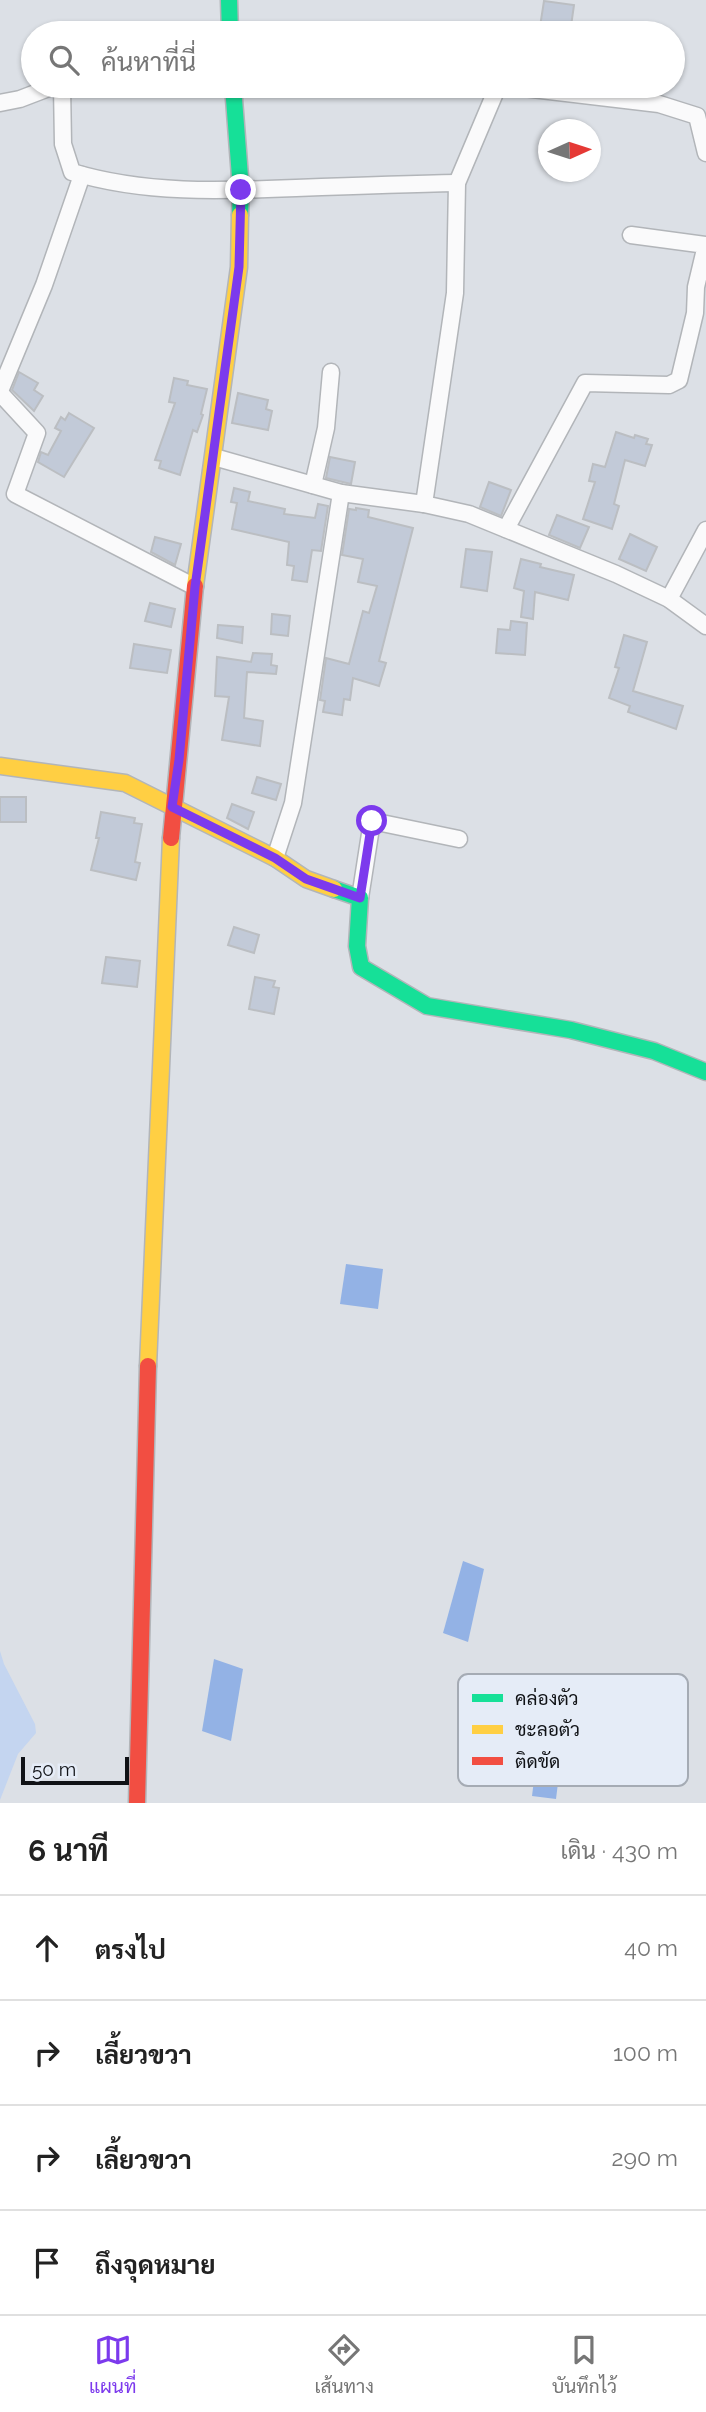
<!DOCTYPE html>
<html lang="th">
<meta charset="utf-8">
<style>
body{margin:0;font-family:Raleway,Sarabun,sans-serif;background:#f2f2f2;color:#222}
.compass{position:absolute;left:538px;top:119px;width:63px;height:63px;border-radius:50%;background:#fff;box-shadow:0 2px 5px #0004;rotate:87deg}
.scale{position:absolute;left:21px;bottom:18px;width:108px;box-sizing:border-box;padding-left:7px;border:4px solid #101216;border-top:0;font-size:19px;line-height:24px;white-space:nowrap;color:#101216;-webkit-text-stroke:5px #e5ecf7;paint-order:stroke}
.stop{position:absolute;width:21px;height:21px;margin:-16px;border:5px solid #7c3aed;border-radius:50%;background:#fff}
.stop.end{background:#7c3aed;border-color:#fff;box-shadow:0 2px 7px #0008}
.list{margin:0;padding:0;list-style:none}
h2{display:flex;justify-content:space-between;align-items:center;height:91px;margin:0;padding:0 28px;font-size:30px}
h2 small{font-size:23px;font-weight:400;color:#767676}
.list li{display:grid;grid-template-columns:46px 1fr auto;gap:21px;align-items:center;box-sizing:border-box;height:105px;padding:0 28px;border-top:2px solid #e0e0e0}
.list b{display:block;font-size:26px;white-space:nowrap}
.list em{font-size:23px;font-style:normal;color:#767676}
.icon{flex:none;width:38px;height:38px;fill:none;stroke:currentColor;stroke-width:2;stroke-linecap:round;stroke-linejoin:round}
.map{position:relative;flex:none;width:706px;height:1803px;overflow:hidden}
.search{position:absolute;background:#fff;box-shadow:0 2px 5px #0004;left:21px;right:21px;top:21px;height:77px;display:flex;align-items:center;gap:18px;box-sizing:border-box;padding:0 24px;border-radius:38px;color:#767676;font-size:26px}
.sheet{height:511px;background:#fff}
nav{display:flex;justify-content:space-around;align-items:center;box-sizing:border-box;height:98px;border-top:2px solid #e0e0e0;background:#fff;font-size:19px;color:#767676}
nav a{display:grid;justify-items:center;gap:4px}
nav .on{color:#7c3aed}
.map>svg:first-child{display:block}
</style>
<div class="map">
<svg width="706" height="1803" viewBox="0 0 706 1803">
<rect width="100%" height="100%" fill="#dce0e6"/>
<path fill="#c4d5f0" d="M0 1651 4 1664 35 1724 36 1733 18 1754 0 1800Z"/>
<g fill="#93b2e5">
<path d="M346 1264 383 1269 378 1309 340 1304Z"/>
<path d="M463 1561 484 1569 468 1642 443 1633Z"/>
<path d="M214 1659 243 1669 231 1741 202 1731Z"/>
<path d="M538 1749 562 1752 556 1799 532 1796Z"/>
</g>
<g fill="#c2cad8" stroke="#bbbec2" stroke-width="2">
<path d="M544 1 574 5 570 33H539Z"/>
<path d="M19 372 38 383 34 390 43 396 34 411 12 390Z"/>
<path d="M174 378 188 381 187 385 207 389 201 414 203 415 197 432 193 430 180 475 159 468 161 461 155 460 175 403 169 402Z"/>
<path d="M238 393 268 400 266 409 272 411 268 430 232 423Z"/>
<path d="M69 413 94 428 64 477 38 462 41 452 48 455 61 431 55 428 61 417 65 420Z"/>
<path d="M616 432 634 438 635 435 648 439 646 444 652 445 645 466 625 460 614 504 619 506 612 529 583 519 595 482 589 481 593 464 605 467Z"/>
<path d="M330 457 355 462 351 484 326 478Z"/>
<path d="M489 482 511 490 501 516 480 507Z"/>
<path d="M234 488 250 492 248 501 285 509 284 514 315 518 318 504 328 506 321 551 312 550 307 582 292 580 294 566 287 565 289 542 232 529 237 503 231 502Z"/>
<path d="M356 508 369 510 368 517 413 528 379 661 386 663 379 686 353 678 350 700 344 699 342 715 323 712 325 701 320 700 326 658 349 664 363 611 369 613 377 586 358 582 363 559 342 555 349 509 356 510Z"/>
<path d="M557 515 589 527 580 548 549 535Z"/>
<path d="M630 534 657 547 646 571 619 559Z"/>
<path d="M155 537 181 544 175 565 151 552Z"/>
<path d="M466 549 492 552 487 591 461 587Z"/>
<path d="M521 559 541 564 540 567 574 575 568 600 535 592 533 619 521 617 524 591 514 588Z"/>
<path d="M150 603 175 609 171 627 145 621Z"/>
<path d="M272 614 290 616 288 636 271 634Z"/>
<path d="M511 621 527 623 525 655 496 653 498 629 510 630Z"/>
<path d="M218 625 243 627 242 643 217 638Z"/>
<path d="M624 635 647 642 633 691 683 706 676 729 628 712 630 706 609 698 619 668 615 667Z"/>
<path d="M134 644 171 650 167 673 130 668Z"/>
<path d="M253 653 272 654 271 665 277 666 276 674 247 672 244 718 263 721 260 746 222 740 229 697 215 696 217 657 251 662Z"/>
<path d="M257 777 281 784 276 800 252 793Z"/>
<rect x="0" y="797" width="26" height="25"/>
<path d="M232 804 254 812 248 829 227 818Z"/>
<path d="M101 812 135 818 134 823 142 824 135 862 140 863 136 880 91 870 99 838H96Z"/>
<path d="M234 927 259 935 254 953 228 945Z"/>
<path d="M106 957 140 961 137 987 102 983Z"/>
<path d="M255 977 275 981 273 987 279 988 274 1014 249 1009Z"/>
</g>
<g fill="none" stroke-linecap="round" stroke-linejoin="round">
<g stroke="#b2b5b9" stroke-width="19">
<g id="street">
<path d="M62 86 63 144 72 172C144 194 221 191 296 188 349 186 403 184 457 183"/>
<path d="M507 86 659 104 697 116 706 153"/>
<path d="M0 103 20 99 54 86"/>
<path d="M0 391 44 285 82 175"/>
<path d="M0 393 37 433 15 494 195 587"/>
<path d="M214 457 341 493 424 504 469 514 616 574 669 599 706 626"/>
<path d="M313 485 326 428 331 372"/>
<path d="M424 504 455 293 457 183 498 86"/>
<path d="M506 529 585 383 669 385 679 380 695 313 696 287 706 245 631 235"/>
<path d="M669 599 706 530"/>
<path d="M275 858 293 803 341 493"/>
<path d="M360 898 372 821 459 839"/>
</g>
</g>
<g stroke="#b2b5b9" stroke-width="19">
<g id="fast">
<path d="M229 0 230 33"/>
<path d="M233 86 241 190 240 215"/>
<path d="M334 889 360 898 357 946 361 967 427 1006 571 1030 654 1051 706 1072"/>
</g>
</g>
<g stroke="#b2b5b9" stroke-width="19">
<g id="slow">
<path d="M195 586 239 267 240 215"/>
<path d="M0 766 125 783 275 858 306 879 334 889"/>
<path d="M148 1366 171 838"/>
</g>
</g>
<g stroke="#b2b5b9" stroke-width="19">
<g id="jam">
<path d="M171 838 195 586"/>
<path d="M137 1803 148 1366"/>
</g>
</g>
<use href="#street" stroke="#fafafb" stroke-width="16"/>
<use href="#fast" stroke="#16e098" stroke-width="16"/>
<use href="#slow" stroke="#ffcf43" stroke-width="16"/>
<use href="#jam" stroke="#f24e42" stroke-width="16"/>
</g>
<g fill="none" stroke-linecap="round" stroke-linejoin="round">
<path stroke="#7c3aed" stroke-width="9" d="M241 190 239 267 195 587 179 760 172 807 275 858 306 879 360 898 372 821"/>
</g>
<rect x="458" y="1674" width="230" height="112" rx="10" fill="#e5ecf7" stroke="#a5abb4" stroke-width="2"/>
<rect x="472" y="1694" width="31" height="8" fill="#16e098"/>
<rect x="472" y="1725" width="31" height="9" fill="#ffcf43"/>
<rect x="472" y="1757" width="31" height="8" fill="#f24e42"/>
<g font-size="19" fill="#101216">
<text x="515" y="1705">คล่องตัว</text>
<text x="515" y="1736">ชะลอตัว</text>
<text x="515" y="1768">ติดขัด</text>
</g>
</svg>
<svg class="compass" viewBox="-18 -18 36 36"><path d="M0-13l5 13h-10z" fill="#e53935"/><path d="M0 13l5-13h-10z" fill="#767676"/></svg>
<div class="scale">50 m</div>
<div class="stop" style="left:372px;top:821px"></div>
<div class="stop end" style="left:241px;top:190px"></div>
<div class="search"><svg class="icon" aria-label="search" viewBox="0 0 24 24"><circle cx="10" cy="10" r="6"/><path d="M15 15l6 6"/></svg>ค้นหาที่นี่</div>
</div>
<section class="sheet">
<h2>6 นาที<small>เดิน · 430 m</small></h2>
<ul class="list">
<li><svg class="icon" aria-label="ahead" viewBox="0 0 24 24"><path d="M12 20V5M6 11l6-6 6 6"/></svg><div><b>ตรงไป</b></div><em>40 m</em></li>
<li><svg class="icon" aria-label="right" viewBox="0 0 24 24"><path d="M7 20v-9h11M14 6l5 5-5 5"/></svg><div><b>เลี้ยวขวา</b></div><em>100 m</em></li>
<li><svg class="icon" aria-label="right" viewBox="0 0 24 24"><path d="M7 20v-9h11M14 6l5 5-5 5"/></svg><div><b>เลี้ยวขวา</b></div><em>290 m</em></li>
<li><svg class="icon" aria-label="arrive" viewBox="0 0 24 24"><path d="M6 21V4h12l-3 4 3 4H6"/></svg><div><b>ถึงจุดหมาย</b></div></li>
</ul>
</section>
<nav>
<a class="on"><svg class="icon" aria-label="map" viewBox="0 0 24 24"><path d="M3 6l6-2 6 2 6-2v14l-6 2-6-2-6 2zM9 4v14M15 6v14"/></svg>แผนที่</a>
<a><svg class="icon" aria-label="directions" viewBox="0 0 24 24"><path d="M12 3l9 9-9 9-9-9zM9 14v-3h6M13 9l2 2-2 2"/></svg>เส้นทาง</a>
<a><svg class="icon" aria-label="saved" viewBox="0 0 24 24"><path d="M7 4h10v16l-5-4-5 4z"/></svg>บันทึกไว้</a>
</nav>
